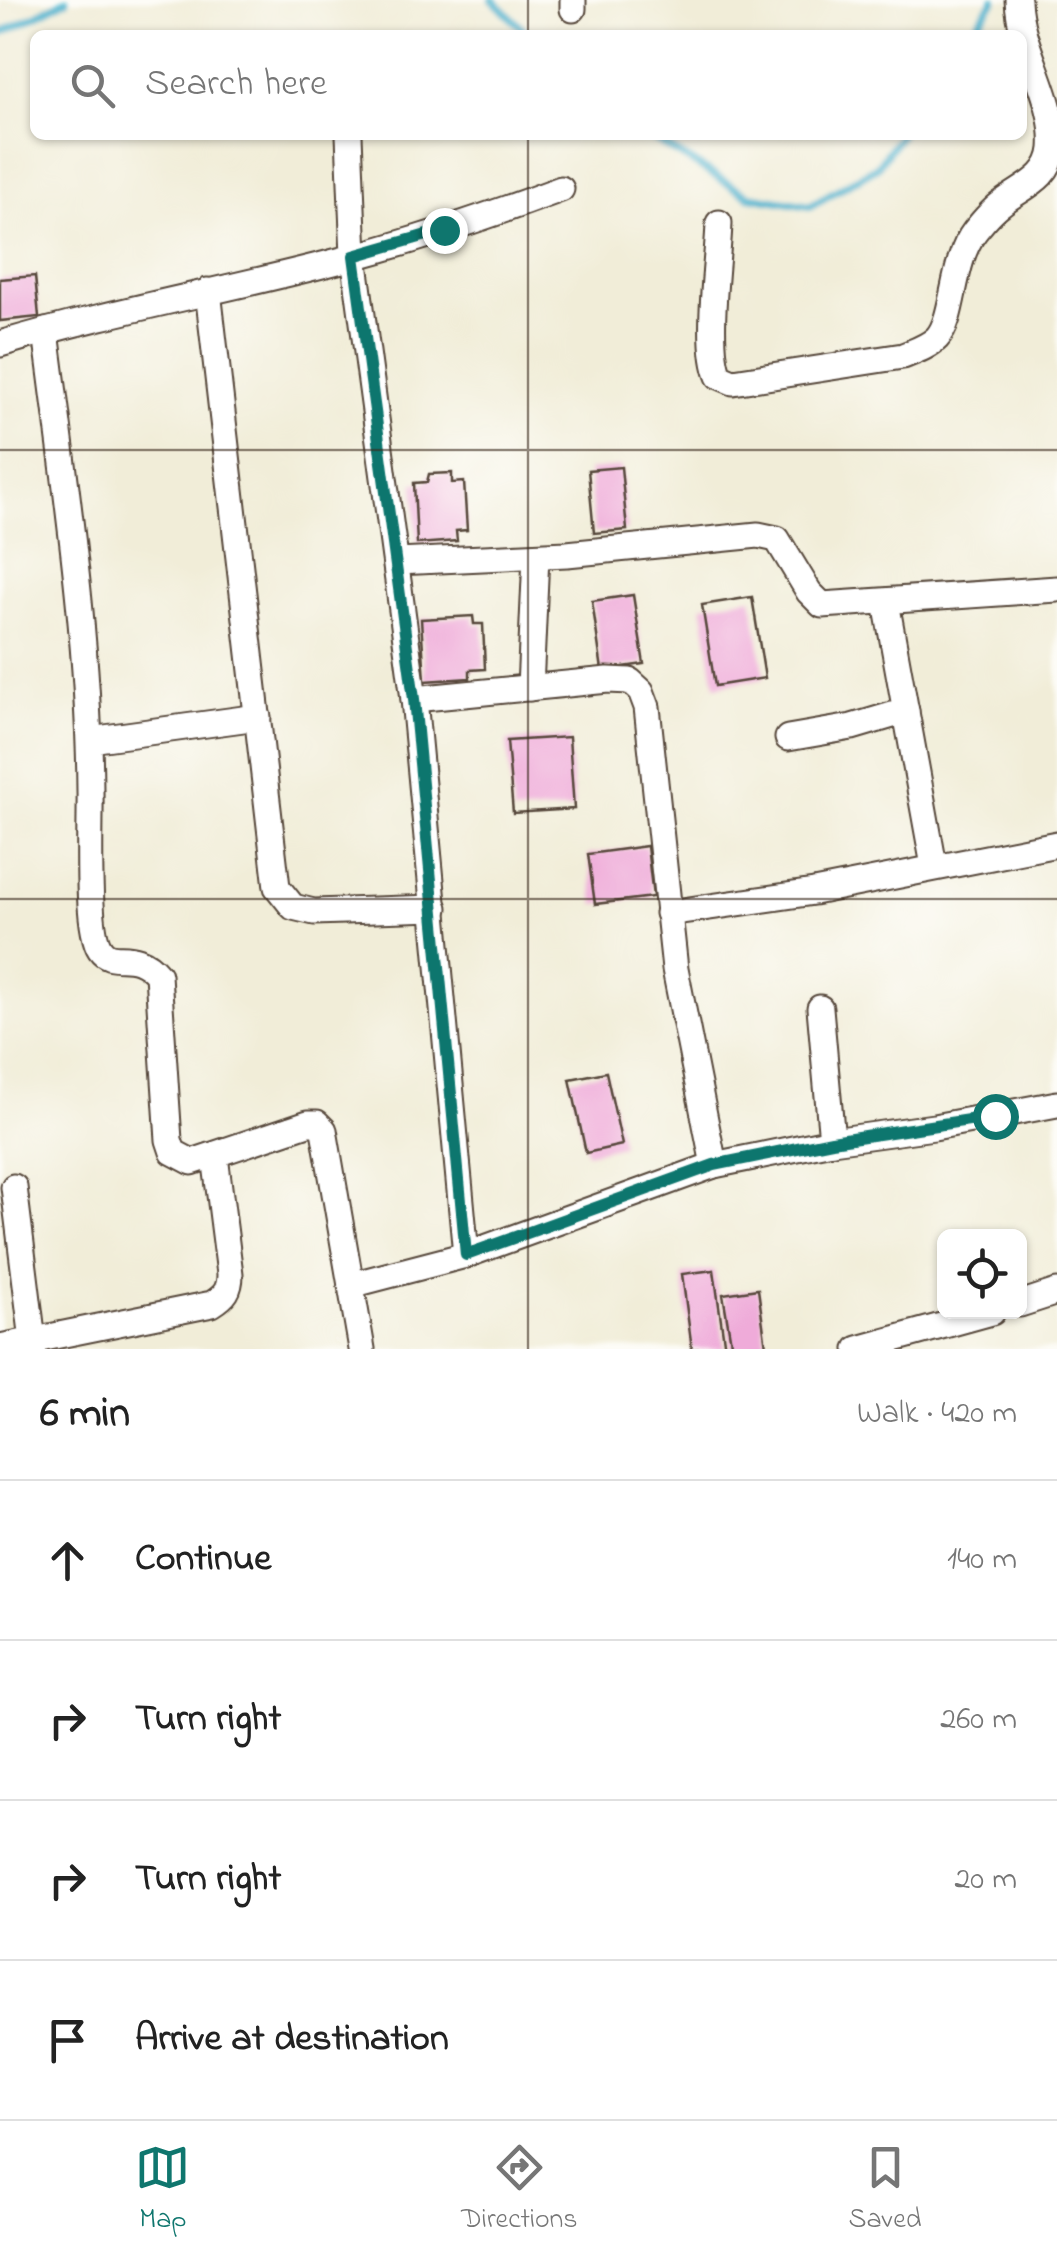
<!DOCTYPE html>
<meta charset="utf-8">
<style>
body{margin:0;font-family:"Indie Flower",sans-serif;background:#f2f2f2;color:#222}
.controls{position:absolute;right:30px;bottom:30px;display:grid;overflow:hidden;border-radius:15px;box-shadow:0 2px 8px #0004}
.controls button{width:90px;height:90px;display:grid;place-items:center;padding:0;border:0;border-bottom:2px solid #e0e0e0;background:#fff;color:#222;font:50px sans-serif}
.stop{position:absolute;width:30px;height:30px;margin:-22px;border:8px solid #0f766e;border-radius:50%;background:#fff}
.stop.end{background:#0f766e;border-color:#fff;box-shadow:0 2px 10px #0008}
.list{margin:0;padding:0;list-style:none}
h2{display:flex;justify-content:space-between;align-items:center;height:130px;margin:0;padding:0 40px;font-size:42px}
h2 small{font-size:32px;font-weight:400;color:#767676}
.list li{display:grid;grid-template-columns:65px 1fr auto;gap:30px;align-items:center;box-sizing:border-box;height:160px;padding:0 40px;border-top:2px solid #e0e0e0}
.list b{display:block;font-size:38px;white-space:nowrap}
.list em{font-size:32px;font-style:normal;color:#767676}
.icon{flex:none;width:55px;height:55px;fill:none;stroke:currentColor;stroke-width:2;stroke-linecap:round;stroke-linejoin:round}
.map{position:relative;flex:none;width:1057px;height:1349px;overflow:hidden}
.search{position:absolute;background:#fff;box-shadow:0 2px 8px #0004;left:30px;right:30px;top:30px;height:110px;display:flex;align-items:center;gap:25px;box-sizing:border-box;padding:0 35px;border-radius:15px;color:#767676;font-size:38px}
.sheet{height:770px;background:#fff}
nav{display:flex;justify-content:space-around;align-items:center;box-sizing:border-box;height:140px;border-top:2px solid #e0e0e0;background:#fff;font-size:28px;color:#767676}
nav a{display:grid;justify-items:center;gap:5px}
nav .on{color:#0f766e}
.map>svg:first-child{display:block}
</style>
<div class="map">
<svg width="1057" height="1349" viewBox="0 0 1057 1349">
<rect width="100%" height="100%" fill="#fdfcf7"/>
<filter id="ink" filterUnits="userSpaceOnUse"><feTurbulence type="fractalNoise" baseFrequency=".01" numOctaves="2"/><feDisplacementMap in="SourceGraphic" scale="20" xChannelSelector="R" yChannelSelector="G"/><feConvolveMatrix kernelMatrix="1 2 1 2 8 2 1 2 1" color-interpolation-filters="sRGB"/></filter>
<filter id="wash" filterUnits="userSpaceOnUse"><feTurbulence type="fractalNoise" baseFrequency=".0048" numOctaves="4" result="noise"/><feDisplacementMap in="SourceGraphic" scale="40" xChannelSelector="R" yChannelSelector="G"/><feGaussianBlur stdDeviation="2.25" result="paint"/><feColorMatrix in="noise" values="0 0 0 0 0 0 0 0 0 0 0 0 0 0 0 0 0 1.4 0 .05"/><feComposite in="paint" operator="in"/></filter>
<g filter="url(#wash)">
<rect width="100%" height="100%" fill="#f1edd8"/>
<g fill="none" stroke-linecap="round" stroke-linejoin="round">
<g stroke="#4db1cc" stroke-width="8">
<path d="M493 0 529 35"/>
<path d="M0 34 66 0"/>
<path d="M970 35 994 0"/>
<path d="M647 135 749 196 810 206 877 167 900 135"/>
</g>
</g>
<g id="blocks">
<g fill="#efabd9">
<path d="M35 276 39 317 0 321V279Z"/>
<path d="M621 467 627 530 594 533 588 470Z"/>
<path d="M452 473V483L464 482 467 530 456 531 457 541 417 544 414 483 427 482 429 474Z"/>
<path d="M633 595 644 664 602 670 592 601Z"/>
<path d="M752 597 765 678 715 686 702 605Z"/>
<path d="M473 616 474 624H483L485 669 470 670V678L425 681 421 619Z"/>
<path d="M569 737 574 809 513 813 507 741Z"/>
<path d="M647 846 653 897 595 904 588 854Z"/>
<path d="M606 1072 622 1145 586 1153 570 1079Z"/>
<path d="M714 1270 725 1349H692L682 1274Z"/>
<path d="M758 1289 766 1346 732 1349 723 1294Z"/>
</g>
</g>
</g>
<g filter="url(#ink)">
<use href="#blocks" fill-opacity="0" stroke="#56473a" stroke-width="2.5"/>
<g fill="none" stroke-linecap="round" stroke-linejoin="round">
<g stroke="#56473a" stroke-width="29">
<g id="minor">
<path d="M573 0V9"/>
<path d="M349 135 354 256 414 699 466 1255"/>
<path d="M719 223C718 261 705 344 719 376L733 382 903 356C915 351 928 347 937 338 955 319 951 262 975 231 983 221 992 210 1002 203 1022 187 1050 179 1053 149 1057 98 1020 51 1018 0"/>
<path d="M208 291 277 887 293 907 314 912 435 908"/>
<path d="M46 331C65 484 89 637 90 791 91 821 85 928 100 949 113 968 133 945 158 975L169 1140 173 1152 192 1162 308 1123H317L324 1130 362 1349"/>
<path d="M0 344C118 309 239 288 357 256 427 237 494 214 561 189"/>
<path d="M397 562 567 554 758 535 777 539 809 592 822 605 1057 589"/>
<path d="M886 602 934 866"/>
<path d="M530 688 536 556"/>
<path d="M414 699 608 680 630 681 641 691 647 707 675 969 714 1165"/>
<path d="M788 738 852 727 906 711"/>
<path d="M90 740 258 717"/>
<path d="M668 913 814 892 1057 844"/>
<path d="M820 1008 832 1141"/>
<path d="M14 1187 34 1349"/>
<path d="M351 1285 466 1255 714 1165 832 1141 934 1127 1057 1104"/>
<path d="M1020 1304 1057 1292"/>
<path d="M0 1347 212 1304C225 1296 230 1290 230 1274L215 1156"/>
<path d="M858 1349 992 1312"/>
</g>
</g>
<use href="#minor" stroke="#fff" stroke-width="25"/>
</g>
</g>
<g fill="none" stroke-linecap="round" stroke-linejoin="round" filter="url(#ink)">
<path stroke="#0f766e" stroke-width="12" d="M444 230 354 256 414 699 466 1255 714 1165 832 1141 995 1116"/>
</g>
<path fill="none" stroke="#3b2a1e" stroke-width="2.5" stroke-opacity="0.55" d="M528 0V35M528 135V1349M0 450H1057M0 899H1057"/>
</svg>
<div class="controls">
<button><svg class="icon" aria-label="locate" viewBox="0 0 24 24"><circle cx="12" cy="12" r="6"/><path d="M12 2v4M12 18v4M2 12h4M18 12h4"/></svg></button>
</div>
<div class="stop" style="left:995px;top:1116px"></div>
<div class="stop end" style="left:444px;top:230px"></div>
<div class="search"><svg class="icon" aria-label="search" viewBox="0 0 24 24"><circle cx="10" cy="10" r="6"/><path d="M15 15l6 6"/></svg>Search here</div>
</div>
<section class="sheet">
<h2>6 min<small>Walk · 420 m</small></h2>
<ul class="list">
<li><svg class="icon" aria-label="ahead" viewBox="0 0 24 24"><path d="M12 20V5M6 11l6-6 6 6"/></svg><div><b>Continue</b></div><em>140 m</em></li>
<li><svg class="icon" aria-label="right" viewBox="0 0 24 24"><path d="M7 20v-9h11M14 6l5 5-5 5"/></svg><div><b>Turn right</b></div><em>260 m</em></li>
<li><svg class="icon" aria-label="right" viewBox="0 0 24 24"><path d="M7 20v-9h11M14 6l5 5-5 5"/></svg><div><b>Turn right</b></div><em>20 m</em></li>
<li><svg class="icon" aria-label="arrive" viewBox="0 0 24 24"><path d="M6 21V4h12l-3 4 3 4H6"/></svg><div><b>Arrive at destination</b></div></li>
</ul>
</section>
<nav>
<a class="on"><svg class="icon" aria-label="map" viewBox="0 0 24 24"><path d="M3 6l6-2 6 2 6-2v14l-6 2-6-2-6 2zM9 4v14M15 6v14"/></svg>Map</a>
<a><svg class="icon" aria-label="directions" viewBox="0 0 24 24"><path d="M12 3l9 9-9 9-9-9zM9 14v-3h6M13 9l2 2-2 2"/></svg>Directions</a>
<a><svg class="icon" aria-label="saved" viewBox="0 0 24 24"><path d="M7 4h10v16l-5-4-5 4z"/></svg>Saved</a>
</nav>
